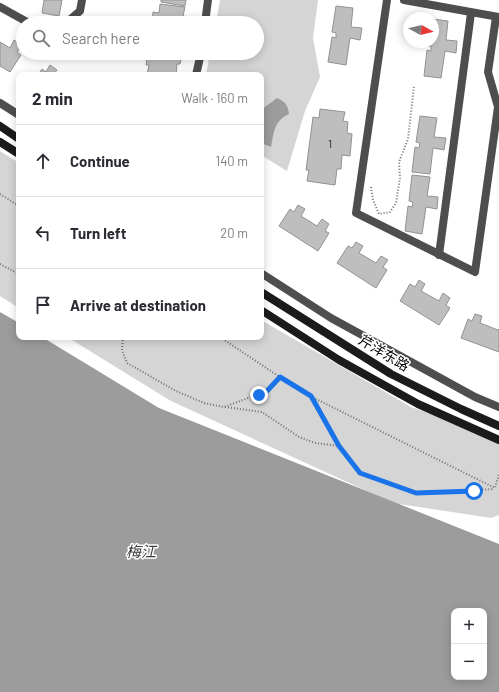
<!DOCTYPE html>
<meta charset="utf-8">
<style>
body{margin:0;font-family:Barlow,"Noto Sans SC",sans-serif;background:#f7f7f7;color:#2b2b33}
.controls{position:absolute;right:12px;bottom:12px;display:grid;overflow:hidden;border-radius:8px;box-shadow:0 2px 10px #0003}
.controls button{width:36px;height:36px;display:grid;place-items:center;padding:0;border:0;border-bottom:1px solid #e1e1e2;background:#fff;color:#2b2b33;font:20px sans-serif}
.compass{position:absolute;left:403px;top:12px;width:36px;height:36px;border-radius:50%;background:#fff;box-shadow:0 2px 10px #0003;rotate:98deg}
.stop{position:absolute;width:12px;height:12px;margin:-9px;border:3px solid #1a73e8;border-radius:50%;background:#fff}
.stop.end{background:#1a73e8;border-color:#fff;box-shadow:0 1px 4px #0008}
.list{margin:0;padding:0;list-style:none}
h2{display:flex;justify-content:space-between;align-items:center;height:52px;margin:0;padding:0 16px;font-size:17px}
h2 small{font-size:13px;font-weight:400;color:#7c7c81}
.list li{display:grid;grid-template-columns:26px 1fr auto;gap:12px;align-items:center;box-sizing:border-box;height:72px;padding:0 16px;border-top:1px solid #e1e1e2}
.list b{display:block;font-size:15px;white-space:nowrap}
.list em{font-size:13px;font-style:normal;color:#7c7c81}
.icon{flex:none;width:22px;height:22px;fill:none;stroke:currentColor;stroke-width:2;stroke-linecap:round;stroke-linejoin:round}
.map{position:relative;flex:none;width:499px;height:692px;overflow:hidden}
.search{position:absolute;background:#fff;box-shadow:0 2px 10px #0003;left:16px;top:16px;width:248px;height:44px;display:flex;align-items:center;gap:10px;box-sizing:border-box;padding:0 14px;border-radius:22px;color:#7c7c81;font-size:15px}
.panel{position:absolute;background:#fff;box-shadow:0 2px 10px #0003;left:16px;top:72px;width:248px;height:268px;border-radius:8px}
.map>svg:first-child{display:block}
</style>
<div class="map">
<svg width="499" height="692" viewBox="0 0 499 692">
<rect width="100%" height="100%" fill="#fff"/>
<g fill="#d5d5d5">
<path d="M220 0H318L313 38 320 77 305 111 287 171 261 155V75H206L210 53H257V23H216Z"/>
<path d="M0 151 19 163V308L0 296Z"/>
<path d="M261 320 411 407 499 437V515L491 518 393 503 171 401 67 337H261Z"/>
</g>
<g fill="#9c9c9c" fill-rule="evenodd">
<path d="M277 98C286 102 288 106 289 114 274 121 274 132 271 147L261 143V110Z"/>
<path d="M0 312 19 323V337H42L159 408 499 544V692H0ZM454 611H484V677H454Z"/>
</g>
<g fill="#bebebe" stroke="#929292">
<path d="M44 0H62L59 16 42 13Z"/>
<path d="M161 0H186L185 6 161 2Z"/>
<path d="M160 4 185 7 183 16 188 17 187 23H152L153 12 159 13Z"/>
<path d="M336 6 353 8 351 27 362 28 360 40 350 38 346 65 328 62 332 37 336 38V33L332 32Z"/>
<path d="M433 19 448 21 446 40 457 41 456 53 445 51 441 78 424 76 427 50 431 51V46H427L428 42H433Z"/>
<path d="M14 40 22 45 17 52 21 55 10 72 0 66V42L10 48Z"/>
<path d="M148 53H182L180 64H177L176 75H147L149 65H146Z"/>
<path d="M50 65 57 70 53 75H38L42 69 46 72Z"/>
<path d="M320 109 345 112 343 121 348 122 347 133 352 134 350 156 342 155 341 169H337L335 185 307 181 309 170H306L313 117 319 118Z"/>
<path d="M420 116 437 118 434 137 446 138 444 150 433 148 430 174 412 172 415 147 419 148 420 143 416 142Z"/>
<path d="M412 175 430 177 427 196 438 197 437 209 426 207 422 234 405 231 408 206 412 207 413 202 409 201Z"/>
<path d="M298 205 305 209 301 216 317 226 322 219 329 224 325 231 329 233 318 251 279 226 290 209 294 212Z"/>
<path d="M356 242 363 246 359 253 376 263 381 256 388 260 383 267 387 270 376 288 337 263 348 246 352 248Z"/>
<path d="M419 280 425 284 421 291 439 301 443 293 450 298 446 305 450 308 439 325 400 301 410 284 415 287Z"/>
<path d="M475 314 482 316 480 323 498 330 499 329V352L461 338 468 319 472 321Z"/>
</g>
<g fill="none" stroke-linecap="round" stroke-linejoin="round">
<g stroke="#707070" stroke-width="2" stroke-dasharray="1 2" stroke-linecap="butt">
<path d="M371 187 373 200 379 214 390 212 396 203 400 178 399 162 408 139 414 86"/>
<path d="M0 194 19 206"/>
<path d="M0 264 19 274"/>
<path d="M123 337 122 350 127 363 176 391 204 403 224 407 267 391 280 377"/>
<path d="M220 337 302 392 495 488 499 474"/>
<path d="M312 397 339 446 360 473 416 493 494 489"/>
<path d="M225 407 262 412 299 437 315 443 339 446"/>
</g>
<g stroke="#4e4e4e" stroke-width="8">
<path d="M387 0 356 213 475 272 498 107 488 72 496 17"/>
<path d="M404 0 499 17"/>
<path d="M0 7 29 23"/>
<path d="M66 23 80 11 82 0"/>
<path d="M205 23 208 0"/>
<path d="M196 75 201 53"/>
<path d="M0 103 19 115"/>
<path d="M439 255 471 13"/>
<path d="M261 273 331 318 475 397 499 407"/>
</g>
<g stroke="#1b1b1b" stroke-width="8">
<path d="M0 126 19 139"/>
<path d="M0 142 19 154"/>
<path d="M261 292 391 374 461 409 499 426"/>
<path d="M261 310 339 360 418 404 499 440"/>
</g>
</g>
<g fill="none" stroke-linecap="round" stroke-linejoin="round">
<path stroke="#1a73e8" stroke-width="5" d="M259 395 267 391 280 377 311 396 339 446 360 473 416 493 474 491"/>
</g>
<g text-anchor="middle" stroke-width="3" stroke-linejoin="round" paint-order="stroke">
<g font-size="12" fill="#303030">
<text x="330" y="148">1</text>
</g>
<g font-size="14" fill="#000" stroke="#fff">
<text transform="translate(384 353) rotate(31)" y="5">芹洋东路</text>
</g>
<g font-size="15" font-style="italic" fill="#3d3d3d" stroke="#fff">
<text x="141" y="557">梅江</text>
</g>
</g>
</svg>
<div class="controls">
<button>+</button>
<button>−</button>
</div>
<svg class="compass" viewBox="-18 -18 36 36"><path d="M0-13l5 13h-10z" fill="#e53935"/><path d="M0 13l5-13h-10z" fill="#7c7c81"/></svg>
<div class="stop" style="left:474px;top:491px"></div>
<div class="stop end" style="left:259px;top:395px"></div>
<div class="search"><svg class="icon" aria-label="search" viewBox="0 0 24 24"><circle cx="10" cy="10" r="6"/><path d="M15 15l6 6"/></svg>Search here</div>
<section class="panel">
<h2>2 min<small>Walk · 160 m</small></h2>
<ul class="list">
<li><svg class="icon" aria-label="ahead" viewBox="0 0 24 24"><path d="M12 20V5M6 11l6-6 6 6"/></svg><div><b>Continue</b></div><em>140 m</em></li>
<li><svg class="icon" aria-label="left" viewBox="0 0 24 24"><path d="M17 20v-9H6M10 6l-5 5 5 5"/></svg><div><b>Turn left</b></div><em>20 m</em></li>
<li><svg class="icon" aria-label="arrive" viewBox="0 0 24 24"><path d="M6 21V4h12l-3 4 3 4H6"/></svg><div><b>Arrive at destination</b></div></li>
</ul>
</section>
</div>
